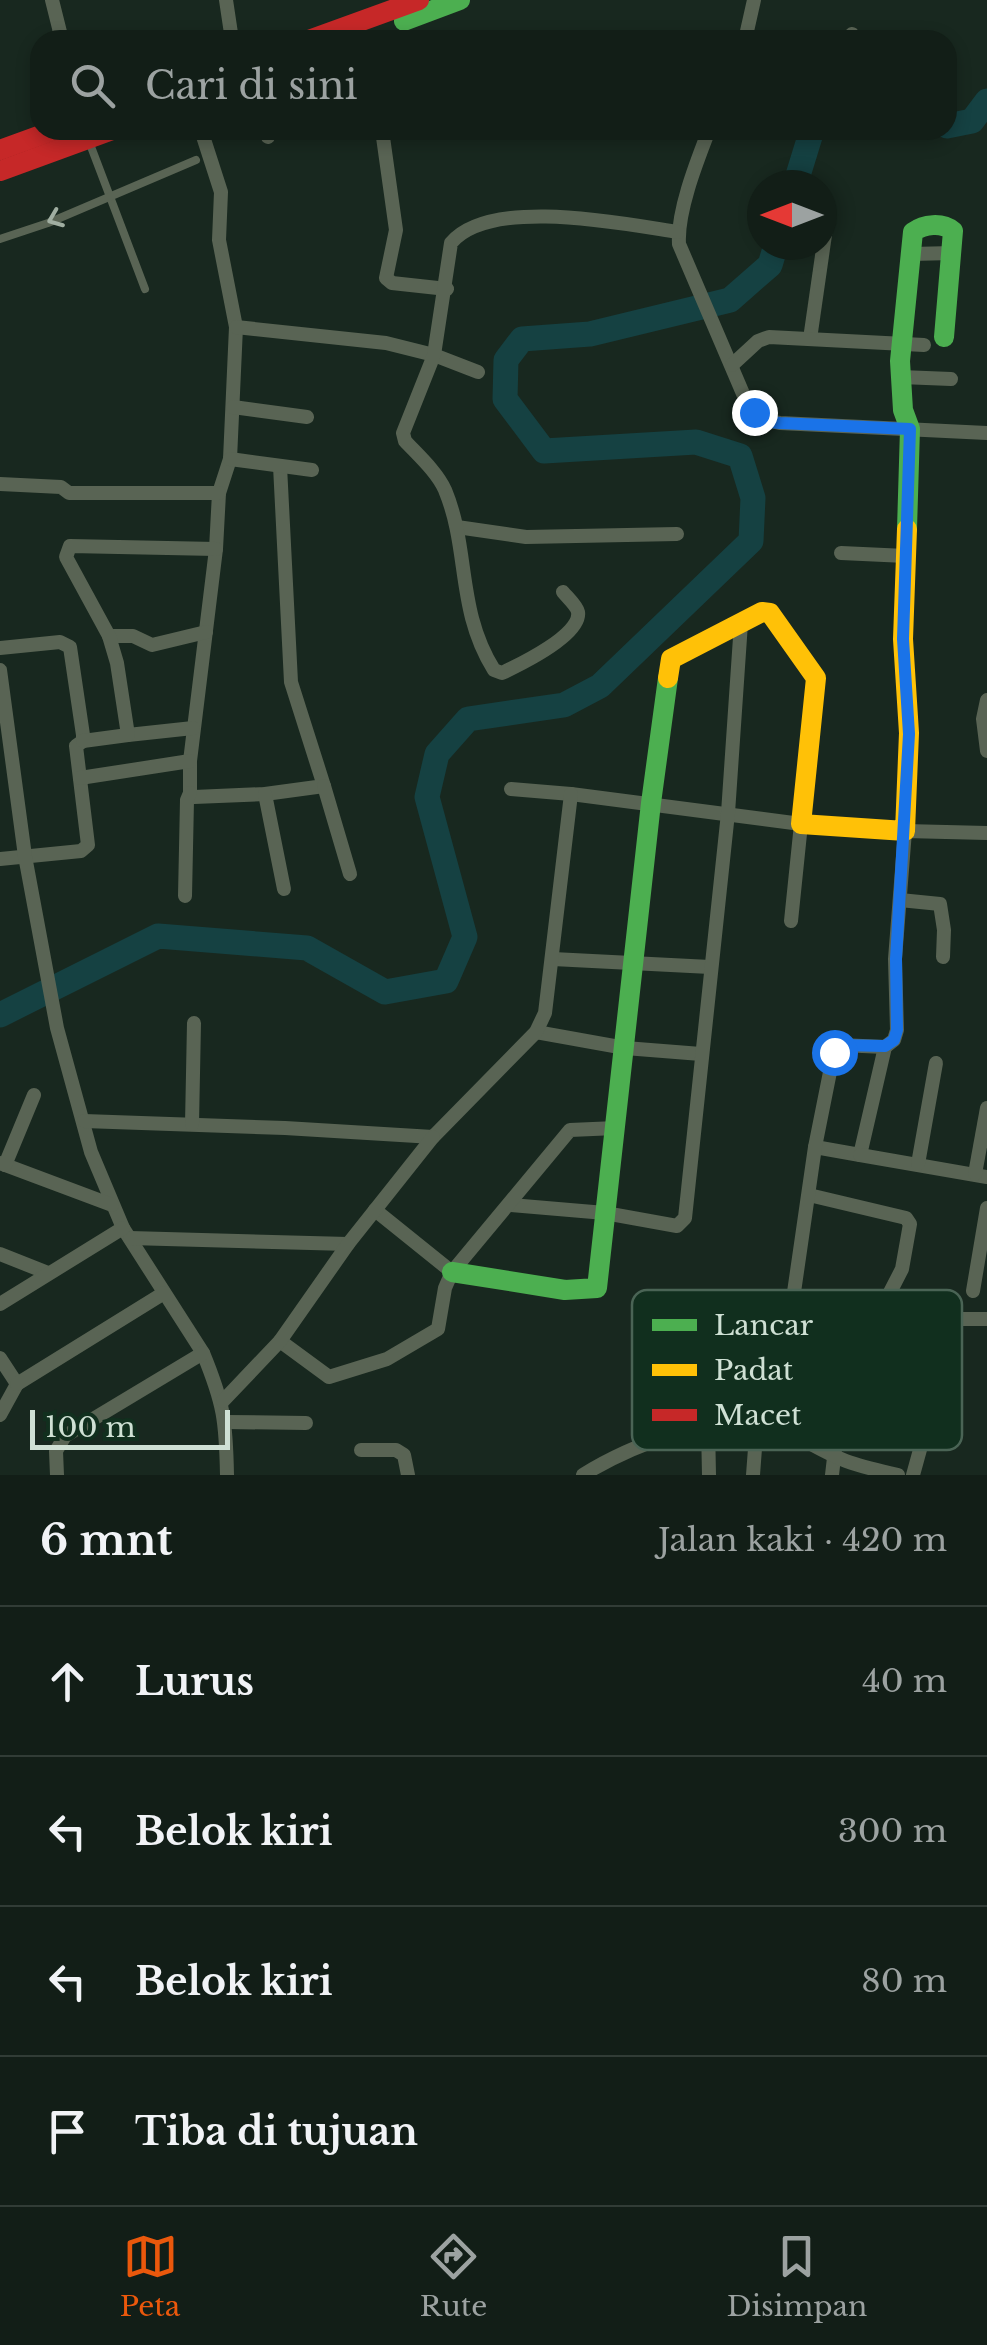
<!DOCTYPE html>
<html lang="id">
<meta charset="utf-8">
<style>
body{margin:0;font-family:"Libre Baskerville",serif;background:#1b2720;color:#f1f3f6}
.compass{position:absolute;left:747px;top:170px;width:90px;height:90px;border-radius:50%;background:#121e17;box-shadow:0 5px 15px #0003;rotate:270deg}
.scale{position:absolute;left:30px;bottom:25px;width:200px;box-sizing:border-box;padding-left:10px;border:5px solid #cfe0d4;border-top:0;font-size:28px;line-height:35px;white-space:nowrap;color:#cfe0d4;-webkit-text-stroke:8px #112f1e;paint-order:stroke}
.stop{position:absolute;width:30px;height:30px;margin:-22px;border:8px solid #1a73e8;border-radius:50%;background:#fff}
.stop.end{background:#1a73e8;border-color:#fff;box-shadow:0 2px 10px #0008}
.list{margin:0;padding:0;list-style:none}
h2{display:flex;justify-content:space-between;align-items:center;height:130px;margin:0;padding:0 40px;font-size:42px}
h2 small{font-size:32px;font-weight:400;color:#9ca2a1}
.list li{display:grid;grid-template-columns:65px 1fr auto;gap:30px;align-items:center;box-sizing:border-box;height:150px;padding:0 40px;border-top:2px solid #313c36}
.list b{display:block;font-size:38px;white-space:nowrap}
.list em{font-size:32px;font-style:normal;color:#9ca2a1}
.icon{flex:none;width:55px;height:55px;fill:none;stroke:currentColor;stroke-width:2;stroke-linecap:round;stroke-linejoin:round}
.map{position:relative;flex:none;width:987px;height:1475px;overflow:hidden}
.search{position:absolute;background:#121e17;box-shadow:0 5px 15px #0003;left:30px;right:30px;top:30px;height:110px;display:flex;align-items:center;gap:25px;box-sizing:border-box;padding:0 35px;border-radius:30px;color:#9ca2a1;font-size:38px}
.sheet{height:730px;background:#121e17}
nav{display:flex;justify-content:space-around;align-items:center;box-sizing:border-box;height:140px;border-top:2px solid #313c36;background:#121e17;font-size:28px;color:#9ca2a1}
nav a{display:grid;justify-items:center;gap:5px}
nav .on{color:#ea580c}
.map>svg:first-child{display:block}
</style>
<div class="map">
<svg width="987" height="1475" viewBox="0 0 987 1475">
<rect width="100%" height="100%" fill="#18281f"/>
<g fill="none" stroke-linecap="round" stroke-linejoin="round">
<g stroke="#154142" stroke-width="25">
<path d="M947 126 972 121 987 101"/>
<path d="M795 185 812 130"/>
<path d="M0 1015 158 936 307 948 385 992 446 981 465 937 427 797 437 754 468 719 564 705 600 686 751 541 753 498 740 456 696 442 544 451 505 399 506 360 522 339 590 334 730 300 770 265 776 245"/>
</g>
<g stroke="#596454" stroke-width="8">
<path d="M90 144 145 289"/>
<path d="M0 239 48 223 196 160"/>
</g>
<g stroke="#596454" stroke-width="14">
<path d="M52 0 62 40"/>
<path d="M226 0 232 40"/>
<path d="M745 40 754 0"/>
<path d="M847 40 852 34"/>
<path d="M201 130 221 192 219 240 236 327 230 459 219 493 216 549 190 761V793L194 797 265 794 324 786 291 682 280 466"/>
<path d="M267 130 268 137"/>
<path d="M382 130 396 230 386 278 392 283 447 289"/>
<path d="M709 130C697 161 677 211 679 244L747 403C756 415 765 421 780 423L987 433"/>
<path d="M911 254 953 253"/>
<path d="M236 327 386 343 434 355 478 372"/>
<path d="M810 339 827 221"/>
<path d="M732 365 758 341 769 337 924 345"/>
<path d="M901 377 951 379"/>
<path d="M233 407 307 417"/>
<path d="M230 459 312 470"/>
<path d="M0 484 61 487 69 493H219"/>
<path d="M457 527 526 537 677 534"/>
<path d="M841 553 906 556"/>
<path d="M563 592C567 597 577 606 578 612 582 635 519 665 502 673L494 670C456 609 470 550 445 490 437 472 418 455 405 441L403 433 434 355 451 243C490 196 625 224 678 232"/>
<path d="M109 636H133L152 645 206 632"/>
<path d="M0 648 60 642 70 647 83 735V741L76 746 88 845 81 851 0 859"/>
<path d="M0 670 25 856 57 1028 91 1152 123 1228 203 1353C224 1404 226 1421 227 1475"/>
<path d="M987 700 983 719 987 751"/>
<path d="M128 735 193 728"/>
<path d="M83 741 128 735 117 663 109 636 66 557 70 546 216 549"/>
<path d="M80 778 190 761"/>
<path d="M324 786 350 874"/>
<path d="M511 789 571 794 801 824 791 921"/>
<path d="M265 794 284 889"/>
<path d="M185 896 187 800 190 793"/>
<path d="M900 900 940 904 944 930 943 957"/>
<path d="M553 959 710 967"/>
<path d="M536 1032 625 1048 701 1054"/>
<path d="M84 1121 285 1128 433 1137 536 1032 545 1013 571 794"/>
<path d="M192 1124 194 1023"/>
<path d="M815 1147 860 1155 885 1047"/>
<path d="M860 1155 987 1177"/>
<path d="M0 1163 112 1205"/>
<path d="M918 1164 936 1063"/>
<path d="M5 1165 34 1095"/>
<path d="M975 1174 987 1108"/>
<path d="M809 1195 906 1218 910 1224 902 1269 884 1304 860 1323 842 1388 832 1475"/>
<path d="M511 1205 605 1213 677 1226 685 1218 728 813 741 623"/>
<path d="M375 1210 452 1272"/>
<path d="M130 1238 348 1244"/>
<path d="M0 1254 48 1273"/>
<path d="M973 1291 987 1208"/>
<path d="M0 1304 123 1228"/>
<path d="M280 1341 329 1377 387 1359 438 1329 445 1288 452 1272 570 1130 616 1128"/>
<path d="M0 1358 17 1384 0 1415"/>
<path d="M17 1384 164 1293"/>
<path d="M223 1401 280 1341 348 1244 433 1137"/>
<path d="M226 1422 306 1423"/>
<path d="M708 1426 709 1475"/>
<path d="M361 1450H396L404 1455 408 1475"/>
<path d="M57 1475 56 1451 65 1436 203 1353"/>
<path d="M583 1475C626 1448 718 1410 768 1425 795 1432 819 1451 846 1461 862 1467 881 1471 898 1475"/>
<path d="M753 1475 757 1422 792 1306 815 1147 834 1052 840 1045 885 1047 894 1040 897 1030 895 959 905 831 987 833"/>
<path d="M913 1475 956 1319H987"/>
</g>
<g stroke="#4caf50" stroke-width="20">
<path d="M404 21 460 0"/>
<path d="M907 529 910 429 903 410 900 361 913 232C924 224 942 222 953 231L944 337"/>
<path d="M452 1272 565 1290 597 1288 651 803 668 678"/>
</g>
<path stroke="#ffc107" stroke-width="20" d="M668 678 671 659 762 612 770 613 816 678 801 824 905 831 909 733 903 639 907 529"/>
<g stroke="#c62828" stroke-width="20">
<path d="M309 40 419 0"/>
<path d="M0 150 55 130"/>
<path d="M0 171 112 130"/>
</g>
</g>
<defs><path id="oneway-chevron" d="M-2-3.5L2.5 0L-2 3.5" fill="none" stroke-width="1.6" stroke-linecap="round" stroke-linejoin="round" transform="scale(2.5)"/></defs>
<use stroke="#a0aea1" href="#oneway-chevron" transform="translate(55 219) rotate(158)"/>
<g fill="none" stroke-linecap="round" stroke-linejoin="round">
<path stroke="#1a73e8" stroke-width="12" d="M754 412 769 422 780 423 910 429 903 639 909 734 896 959 897 1030 894 1040 885 1046 840 1045 834 1052"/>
</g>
<rect x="632" y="1290" width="330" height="160" rx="15" fill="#112f1e" stroke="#4a6455" stroke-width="2.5"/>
<rect x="652" y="1319" width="45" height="12" fill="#4caf50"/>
<rect x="652" y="1364" width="45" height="12" fill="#ffc107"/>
<rect x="652" y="1409" width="45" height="12" fill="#c62828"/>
<g font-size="28" fill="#cfe0d4">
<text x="714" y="1335">Lancar</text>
<text x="714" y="1380">Padat</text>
<text x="714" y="1425">Macet</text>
</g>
</svg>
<svg class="compass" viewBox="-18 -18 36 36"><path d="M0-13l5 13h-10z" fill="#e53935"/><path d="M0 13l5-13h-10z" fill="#9ca2a1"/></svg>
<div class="scale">100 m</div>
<div class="stop" style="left:834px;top:1052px"></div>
<div class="stop end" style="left:754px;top:412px"></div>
<div class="search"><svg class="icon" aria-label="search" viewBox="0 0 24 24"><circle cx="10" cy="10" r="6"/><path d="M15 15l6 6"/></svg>Cari di sini</div>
</div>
<section class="sheet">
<h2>6 mnt<small>Jalan kaki · 420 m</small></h2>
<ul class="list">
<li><svg class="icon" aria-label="ahead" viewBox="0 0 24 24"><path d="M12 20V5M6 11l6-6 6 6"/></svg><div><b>Lurus</b></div><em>40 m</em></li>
<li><svg class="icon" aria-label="left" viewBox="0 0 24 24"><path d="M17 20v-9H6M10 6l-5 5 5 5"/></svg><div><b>Belok kiri</b></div><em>300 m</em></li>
<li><svg class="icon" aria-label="left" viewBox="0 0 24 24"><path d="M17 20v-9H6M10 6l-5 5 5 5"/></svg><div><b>Belok kiri</b></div><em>80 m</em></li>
<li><svg class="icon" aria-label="arrive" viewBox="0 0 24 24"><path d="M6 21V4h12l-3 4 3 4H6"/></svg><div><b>Tiba di tujuan</b></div></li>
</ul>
</section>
<nav>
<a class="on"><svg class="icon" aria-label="map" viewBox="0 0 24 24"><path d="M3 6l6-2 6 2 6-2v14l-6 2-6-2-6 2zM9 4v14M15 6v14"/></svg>Peta</a>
<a><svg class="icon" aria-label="directions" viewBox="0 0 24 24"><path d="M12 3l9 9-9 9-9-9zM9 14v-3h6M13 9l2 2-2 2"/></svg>Rute</a>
<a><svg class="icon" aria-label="saved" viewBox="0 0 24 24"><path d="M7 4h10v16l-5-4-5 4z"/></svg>Disimpan</a>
</nav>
